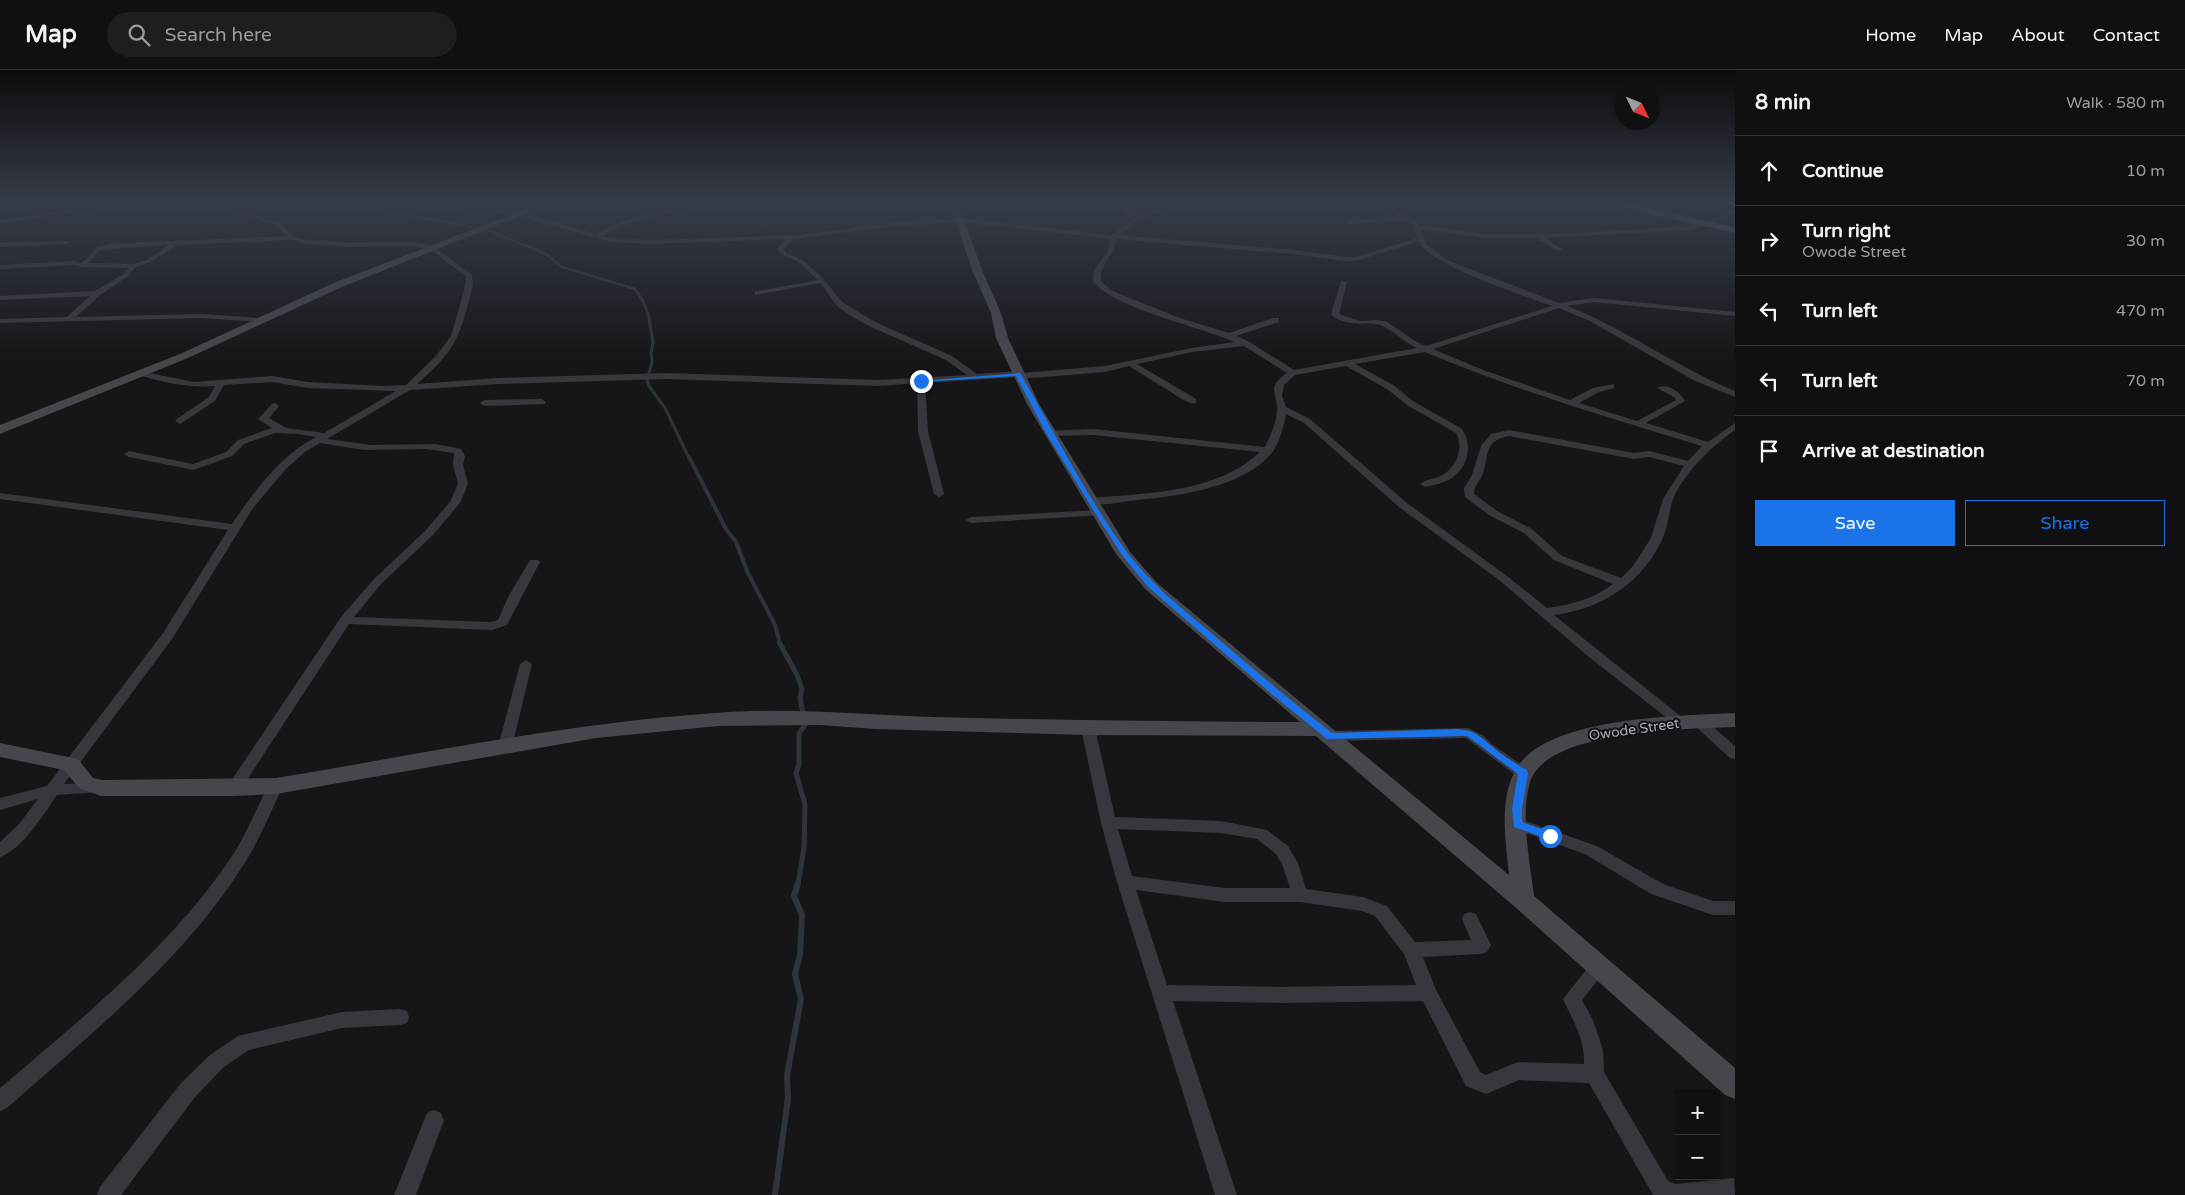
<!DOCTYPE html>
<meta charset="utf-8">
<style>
body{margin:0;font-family:"Varela Round",sans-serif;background:#1e1e20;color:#f1f3f6}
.controls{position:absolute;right:15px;bottom:15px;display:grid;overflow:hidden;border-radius:0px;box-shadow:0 1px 4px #0004}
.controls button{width:45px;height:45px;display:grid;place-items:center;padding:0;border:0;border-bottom:1px solid #303032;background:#101012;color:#f1f3f6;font:25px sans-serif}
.compass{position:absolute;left:1615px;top:15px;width:45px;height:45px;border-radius:50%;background:#101012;box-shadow:0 1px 4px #0004;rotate:133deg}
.stop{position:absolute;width:15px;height:15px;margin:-11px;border:4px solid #1a73e8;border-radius:50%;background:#fff}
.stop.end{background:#1a73e8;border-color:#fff;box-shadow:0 1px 5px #0008}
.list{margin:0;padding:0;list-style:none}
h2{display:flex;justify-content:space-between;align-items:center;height:65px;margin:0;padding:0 20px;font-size:21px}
h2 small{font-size:16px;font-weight:400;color:#9c9d9f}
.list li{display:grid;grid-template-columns:32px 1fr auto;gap:15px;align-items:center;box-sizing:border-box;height:70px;padding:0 20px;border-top:1px solid #303032}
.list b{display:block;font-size:19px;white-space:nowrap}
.list p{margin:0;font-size:16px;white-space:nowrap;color:#9c9d9f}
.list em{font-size:16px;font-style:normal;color:#9c9d9f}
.actions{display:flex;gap:10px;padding:15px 20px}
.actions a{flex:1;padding:11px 0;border:1px solid #1a73e8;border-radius:0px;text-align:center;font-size:18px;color:#1a73e8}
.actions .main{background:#1a73e8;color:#fff}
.icon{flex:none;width:28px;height:28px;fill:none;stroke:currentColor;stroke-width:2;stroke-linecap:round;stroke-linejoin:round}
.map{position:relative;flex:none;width:1735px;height:1125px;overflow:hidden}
header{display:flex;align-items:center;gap:30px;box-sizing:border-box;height:70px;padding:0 25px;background:#101012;border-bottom:1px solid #303032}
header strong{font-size:24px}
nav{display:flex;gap:28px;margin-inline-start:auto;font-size:18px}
.search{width:350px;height:45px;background:#1e1e20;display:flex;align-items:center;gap:12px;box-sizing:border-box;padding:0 18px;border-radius:28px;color:#9c9d9f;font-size:19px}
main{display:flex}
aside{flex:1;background:#101012}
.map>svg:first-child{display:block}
</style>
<header>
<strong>Map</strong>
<div class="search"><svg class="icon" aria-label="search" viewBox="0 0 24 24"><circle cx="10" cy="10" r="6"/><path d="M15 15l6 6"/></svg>Search here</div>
<nav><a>Home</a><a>Map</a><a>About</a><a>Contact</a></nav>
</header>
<main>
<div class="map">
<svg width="1735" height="1125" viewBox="0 0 1735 1125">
<rect width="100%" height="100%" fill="#161618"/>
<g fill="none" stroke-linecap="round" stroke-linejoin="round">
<path stroke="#2c353c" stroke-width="2.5" d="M365 133 413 146 488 160 546 184 562 197 635 219 643 231 648 244"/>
<path stroke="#2c353c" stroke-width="3" d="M648 243 653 272 651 284 652 292 647 310 649 316 665 338 689 388"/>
<path stroke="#2c353c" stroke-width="4" d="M689 387 726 459 736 472 747 501 775 555 780 574"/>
<path stroke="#2c353c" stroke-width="5" d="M779 572 797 605 802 619 800 628 805 655 799 663V695L796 703 805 735 804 777 798 814"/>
<path stroke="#2c353c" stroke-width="6" d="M775 1125 788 1028 787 1005 801 929 795 904 800 885 802 845 794 826 798 813"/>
<g fill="#37383d" fill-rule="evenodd">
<path d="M114 133H127L0 154V150Z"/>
<path d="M219 133H226L245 142 280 153 292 166 302 169 351 173 413 172 434 177 471 204C475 213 471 224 468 234 458 274 448 287 417 314L498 308 666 303 880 310 967 305 946 290 869 256 846 243 836 235 821 213 755 225V221H758L818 210 797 191 782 185 777 179 785 169 650 174 611 172 519 146 437 135 434 133C490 133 544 149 597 164 625 145 659 145 690 133H698L685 139 623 155 603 166 611 168 650 170 799 165 906 151 961 148 1112 165 1134 149 1114 133H1121L1139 146 1179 133H1187L1139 150 1119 165 1293 180 1344 187H1356L1418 168 1412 154 1406 151 1349 154 1346 152 1349 150 1400 147 1375 133H1382L1417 152 1419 155 1486 164H1562L1690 156 1711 150 1735 138V142L1715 152 1690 160 1545 168 1561 178 1562 179 1559 181 1536 168H1486L1421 159 1427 175 1449 191 1559 233 1594 228 1735 242V246L1594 232 1567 236C1626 259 1676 297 1735 321V327L1695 311 1590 251 1559 238 1433 279 1483 300 1570 330 1593 318 1614 314V318L1599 322 1579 333 1637 351 1676 330 1674 327 1657 318C1666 312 1681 322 1685 331L1646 353 1708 372 1735 353V360C1711 377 1689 398 1675 424 1669 437 1669 452 1664 465 1645 511 1603 539 1554 545L1688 652 1686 655H1676L1589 587 1499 510 1399 437 1304 353 1286 344C1284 355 1280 370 1274 380 1247 417 1180 426 1138 430 1123 431 1103 437 1088 433L1087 431 1088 429 1092 428C1148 423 1217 423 1260 382L1093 365 1049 366 1044 363 1046 361 1093 359 1265 377C1270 366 1276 354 1277 342 1279 324 1264 318 1287 303L1244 276 1192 282 1137 294 1196 329V333H1190L1182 329 1129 296 1105 302 1020 309 1016 307 925 313 928 361 944 424 939 427 934 424 918 361 917 313 880 316 666 309 498 314 410 320 327 369 371 375 436 374 461 379 465 386 463 395 468 414 460 433 433 465 381 514 354 547 491 552 498 550 508 527 530 490H538L540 492 507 555 492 560 349 554 239 722 234 723 229 722 227 718 229 714 341 547 373 510 425 461 450 432 458 414 453 395 454 383 426 379 364 380 320 373 305 382 286 399 253 438 172 569 64 714 96 713 101 714 103 718 101 722 57 725C44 744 22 780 0 787V772L19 754 38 729 0 740V728L47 716 163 563 228 460 0 429V423L232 454C254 421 280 386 316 367L298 364 275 363 244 374 232 386 194 400 129 387 124 384 129 381 193 394 226 382 238 370 272 358 258 349 272 334 275 333 279 336 269 348 286 358 324 363 396 321 308 318 272 312 224 315 215 331 180 354 175 351 177 349 209 327 215 316C188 318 165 313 139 305V301L194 312 272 306 308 312 383 316 406 315 436 286 451 266 464 221 466 206 430 180 413 176 351 177 301 173 292 170 177 175 151 192 136 197 128 206 100 225 76 247 202 244 258 248H261V252L202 248 0 253V249L67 247 90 226 0 230V226L95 221 124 204 129 198 82 197 75 195 0 199V195L75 191 81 193 89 187 96 177 109 174 286 166 276 155 241 144ZM961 152 1110 169 1108 181 1094 200 1093 212C1119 240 1198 256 1235 272L1192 278 1105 296 1022 303 1018 301 977 304 952 286 875 252 842 232 820 205 801 189 786 183 784 179 793 169 906 155ZM1116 169 1293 184 1344 191 1359 190 1419 171C1428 195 1525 226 1552 236L1426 276 1415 271 1387 252 1377 250 1361 251 1341 245 1339 244 1347 212 1341 211 1331 244C1342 256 1362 253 1376 254 1387 255 1405 273 1417 278L1294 300 1248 271 1236 266 1279 252V248H1273L1229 263 1180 248 1122 225 1111 220 1101 211C1100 192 1113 189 1116 169ZM169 175 147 190 133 194 89 193 100 180ZM1425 282C1515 320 1609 348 1702 376L1688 391 1649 381 1634 383 1509 360 1491 364 1481 376 1472 405 1464 418 1465 427 1489 445 1524 463 1554 490 1613 514C1593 529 1571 535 1547 538L1507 506 1407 433 1310 349 1286 337 1282 326 1284 315 1295 305 1346 296 1387 319 1407 335 1456 363C1465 380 1455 400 1439 407 1432 409 1425 410 1420 414L1425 417C1434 415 1444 413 1452 408 1468 397 1473 375 1462 359L1413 331 1393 315 1355 294ZM1509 366 1634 389 1649 387 1684 396 1663 429 1651 468 1633 496 1621 508 1562 486 1532 459 1497 441 1474 424C1474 416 1479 412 1482 406 1490 386 1482 371 1509 366Z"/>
<path d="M69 171V173L67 174 0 177V173Z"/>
<path d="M542 329 546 332 545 334 484 336 480 333 484 330Z"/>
<path d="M1099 440 1103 441 1104 443 1103 445 971 453 966 450 971 447Z"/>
<path d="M526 590 532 594 512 677 510 681H500L498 677 520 594Z"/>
<path d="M1699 647 1704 649 1735 676V689L1730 688 1694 655 1692 652 1694 649Z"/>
<path d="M1088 653 1093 655 1095 658 1115 747 1221 751 1267 760 1288 776 1298 793 1306 819 1363 827 1387 836 1415 872 1471 870 1462 849 1464 844 1470 842 1476 844 1491 875 1487 882 1481 884 1423 887 1436 920 1480 1002 1486 1005 1518 992 1584 994C1585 969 1573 951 1563 929L1593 891 1599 888 1605 891 1608 896 1605 901 1582 930 1593 950 1603 980 1604 1002 1668 1111 1675 1114 1734 1108 1735 1125H1653L1589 1013 1519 1010 1486 1024 1466 1016 1423 931 1280 933 1173 931 1237 1125H1215L1117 812 1101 753 1081 658 1083 655ZM1118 759 1221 763 1257 769 1276 784 1282 794 1290 818H1225L1132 806ZM1136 820 1225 832H1300L1362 841 1375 846 1404 884 1416 915 1280 917 1167 915Z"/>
<path d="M1468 658 1484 666 1493 675 1528 699 1530 703 1528 707 1523 708 1518 707 1466 668 1330 671 1325 669 1323 666 1325 663 1330 661Z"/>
<path d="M276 711 281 712 283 716C270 743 259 772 242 797 182 892 90 964 7 1038L0 1041V1018C82 948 169 879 230 789 247 765 256 737 271 712Z"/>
<path d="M1517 748 1597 776 1663 814 1713 831H1735V845H1713L1651 824 1585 784 1512 758 1509 754 1512 750Z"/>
<path d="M400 939 407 941 409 947 407 953 400 955 342 958 249 980 224 997 195 1027 121 1125H97L100 1117 181 1013 210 985 238 966 342 942Z"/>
<path d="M434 1040 441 1043 444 1050 416 1125H394L427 1043Z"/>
</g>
<g fill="#45474d" fill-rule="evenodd">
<path d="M542 133H553L344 216 188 288 0 364V355L180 284 336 212Z"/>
<path d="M950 133H958L982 200 1001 243 1008 268 1039 334 1130 482 1157 513 1509 805C1506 773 1499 733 1514 703 1540 646 1681 646 1735 643V657C1689 659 1547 659 1530 712 1520 745 1530 792 1534 826L1735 998V1029L1725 1025 1515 837 1316 666 1088 665 875 659 820 655 718 656 596 668 276 724 234 726H101L79 718 64 700 0 687V673L78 689 93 708 102 710 276 708C422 684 568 653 716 643 788 637 861 645 933 647 1055 650 1177 652 1300 652L1145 519 1116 484 1027 334 996 268 991 243 972 200Z"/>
</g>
<path fill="#53555c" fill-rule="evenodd" d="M1609 133H1624L1735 157V163L1613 136Z"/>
</g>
<linearGradient id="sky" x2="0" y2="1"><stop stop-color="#0c0c0d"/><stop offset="0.46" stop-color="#363c48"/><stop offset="1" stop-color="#363c48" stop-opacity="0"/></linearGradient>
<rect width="1735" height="290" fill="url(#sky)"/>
<path fill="#1a73e8" d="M1020 303C1055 363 1086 426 1127 482 1150 513 1180 537 1209 561 1249 596 1290 630 1332 663L1458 659C1477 661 1479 666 1493 677 1503 686 1515 693 1527 700L1528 703 1522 739V752L1554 763V769L1550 770 1514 757 1512 739 1518 704 1467 666 1327 669 1268 621 1148 517 1122 485 1095 443 1046 363 1016 306 921 312 918 311Z"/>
<g text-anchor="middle" stroke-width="4" stroke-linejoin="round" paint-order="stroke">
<g font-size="14" fill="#a8adb8" stroke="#111113">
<text transform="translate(1634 659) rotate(-8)" y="5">Owode Street</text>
</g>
</g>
</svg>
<div class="controls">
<button>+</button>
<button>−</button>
</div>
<svg class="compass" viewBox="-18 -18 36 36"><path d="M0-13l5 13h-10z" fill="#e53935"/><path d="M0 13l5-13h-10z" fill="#9c9d9f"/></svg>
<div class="stop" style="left:1550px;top:766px"></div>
<div class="stop end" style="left:921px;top:311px"></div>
</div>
<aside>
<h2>8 min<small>Walk · 580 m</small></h2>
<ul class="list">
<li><svg class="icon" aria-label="ahead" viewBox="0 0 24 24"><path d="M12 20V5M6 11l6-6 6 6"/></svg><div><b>Continue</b></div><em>10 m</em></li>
<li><svg class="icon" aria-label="right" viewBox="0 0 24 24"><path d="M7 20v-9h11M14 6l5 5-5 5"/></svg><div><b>Turn right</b><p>Owode Street</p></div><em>30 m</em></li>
<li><svg class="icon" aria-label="left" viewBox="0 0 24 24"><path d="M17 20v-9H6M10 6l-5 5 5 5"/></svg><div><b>Turn left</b></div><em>470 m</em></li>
<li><svg class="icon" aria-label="left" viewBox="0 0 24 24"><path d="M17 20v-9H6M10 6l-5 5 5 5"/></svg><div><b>Turn left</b></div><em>70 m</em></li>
<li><svg class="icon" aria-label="arrive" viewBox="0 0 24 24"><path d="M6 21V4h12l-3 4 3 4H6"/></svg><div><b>Arrive at destination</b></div></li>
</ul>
<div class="actions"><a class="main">Save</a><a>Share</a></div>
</aside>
</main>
